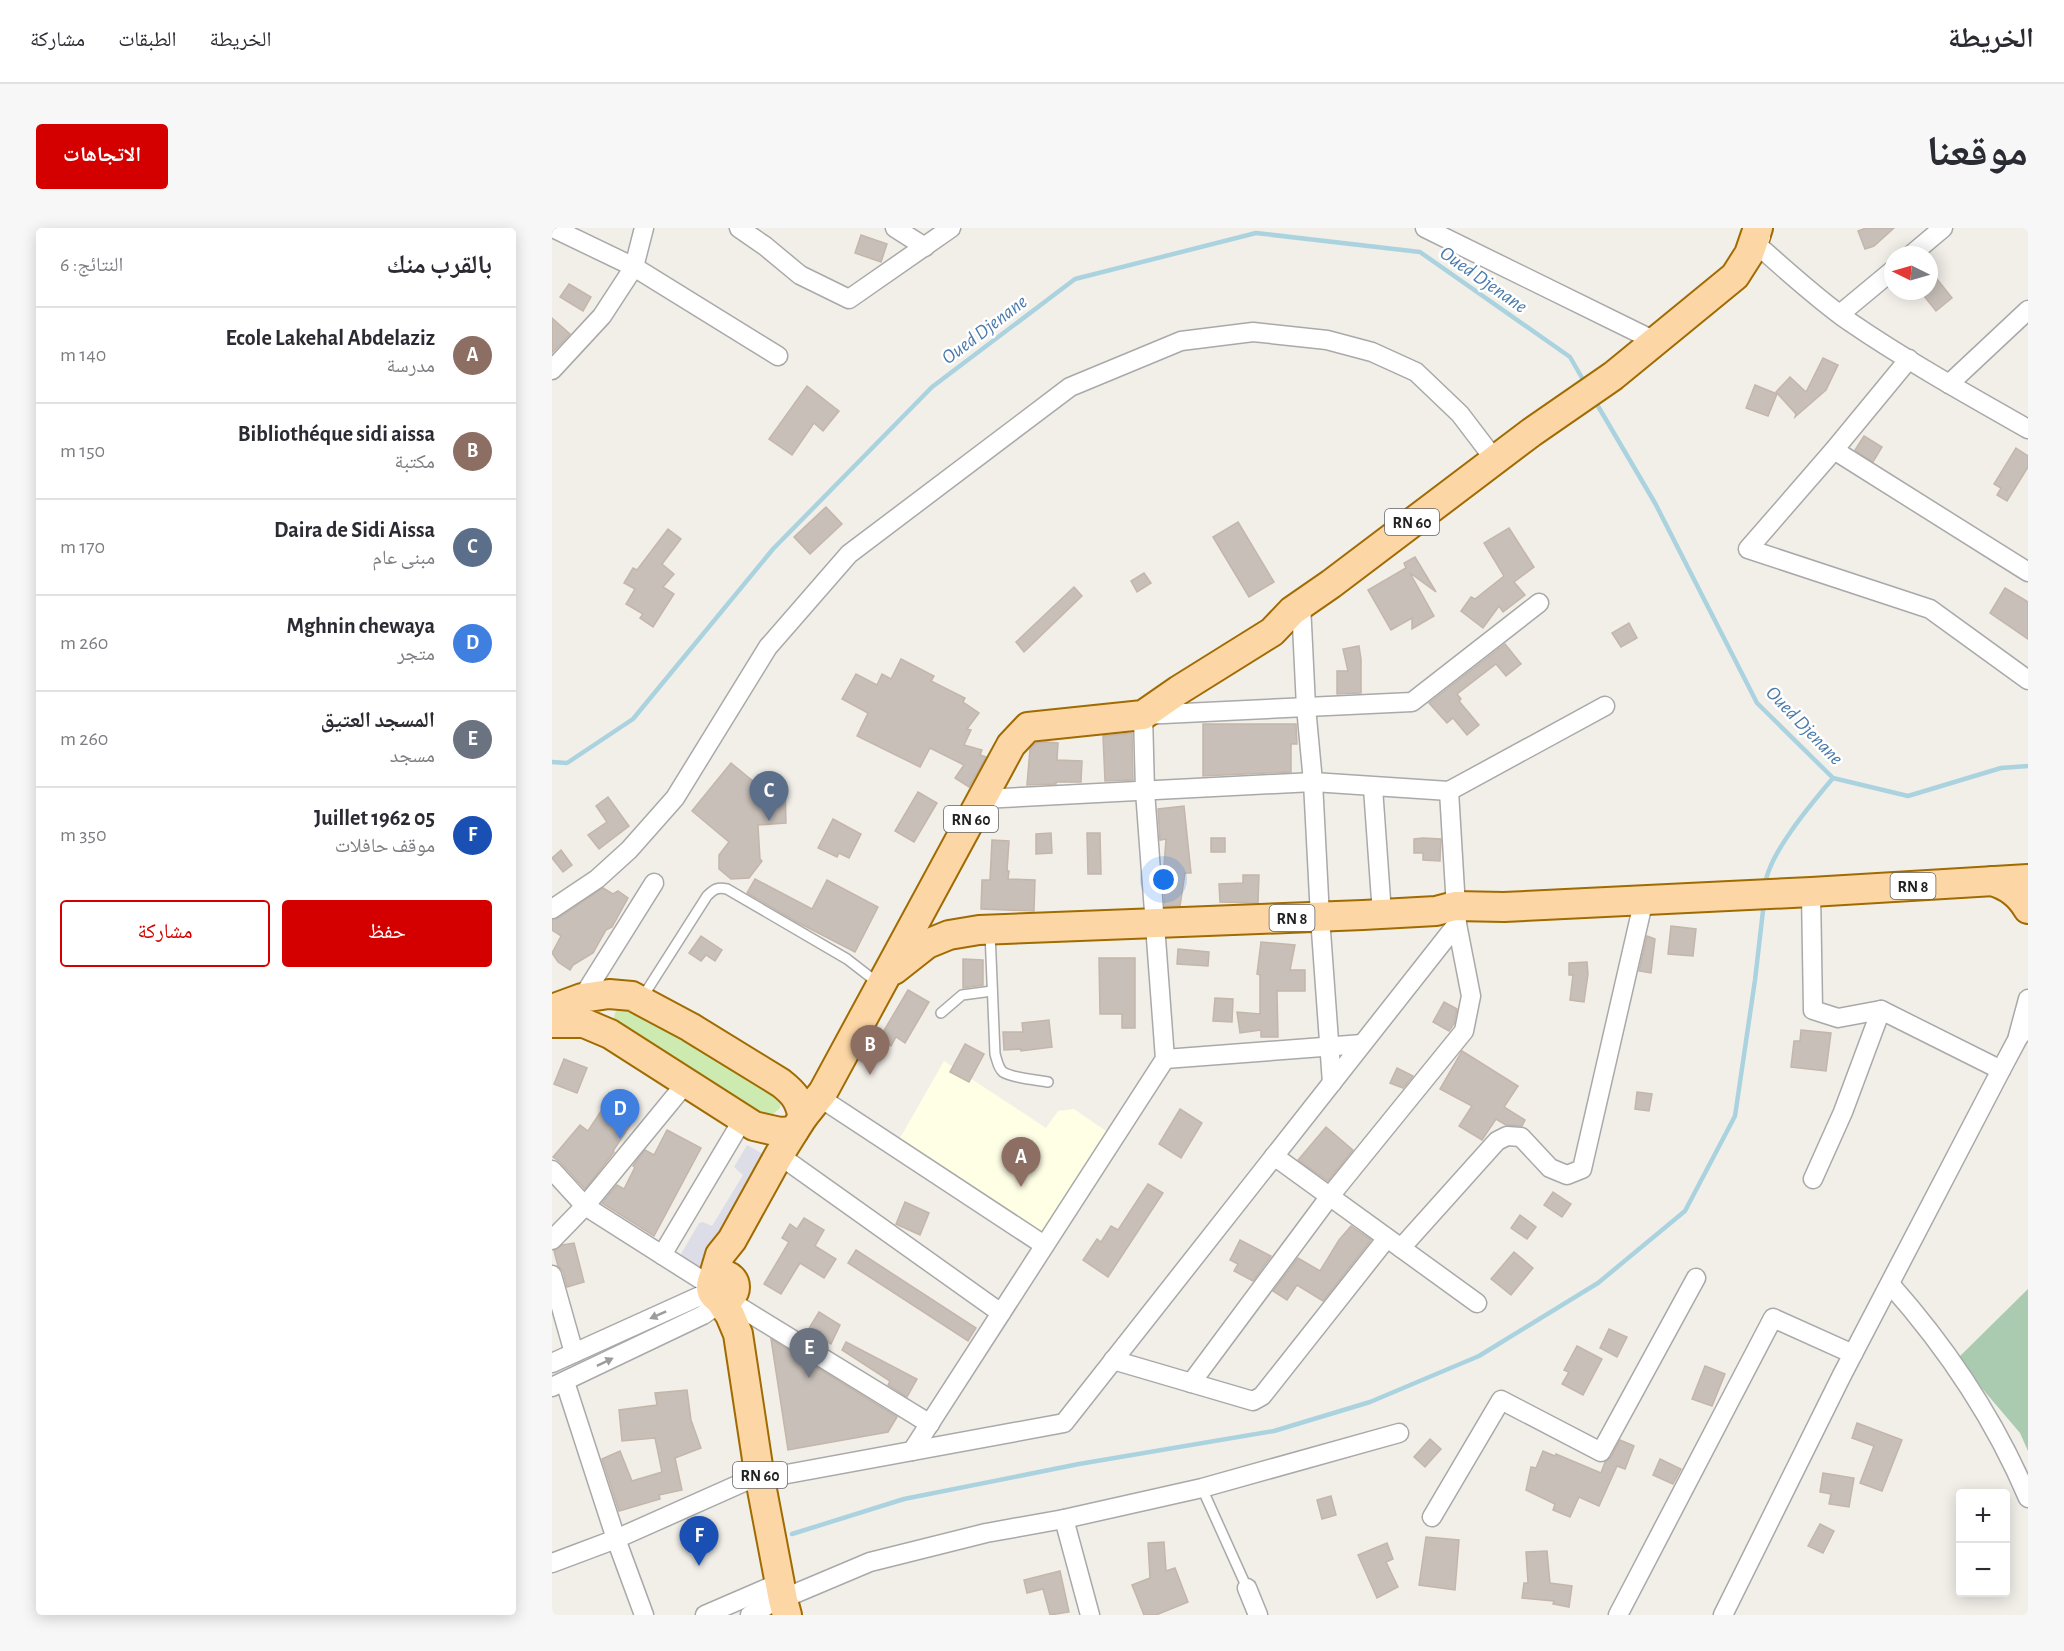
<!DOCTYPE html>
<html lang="ar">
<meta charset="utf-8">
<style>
body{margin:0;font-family:"Alegreya Sans","Noto Naskh Arabic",sans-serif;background:#f7f7f7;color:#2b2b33;direction:rtl}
.controls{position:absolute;right:18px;bottom:18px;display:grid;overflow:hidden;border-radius:6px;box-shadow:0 3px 15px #0003}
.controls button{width:54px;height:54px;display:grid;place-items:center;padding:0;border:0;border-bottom:2px solid #e1e1e2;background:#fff;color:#2b2b33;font:30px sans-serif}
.compass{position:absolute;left:1332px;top:18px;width:54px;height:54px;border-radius:50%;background:#fff;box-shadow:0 3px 15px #0003;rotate:275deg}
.you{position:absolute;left:612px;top:652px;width:21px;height:21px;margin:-15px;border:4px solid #fff;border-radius:50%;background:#1a73e8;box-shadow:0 0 0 9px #1a73e833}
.badge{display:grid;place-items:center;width:39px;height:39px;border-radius:50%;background:#d40000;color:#fff;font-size:20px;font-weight:700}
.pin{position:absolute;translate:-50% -50px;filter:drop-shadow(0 2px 3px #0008)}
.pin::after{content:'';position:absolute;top:32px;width:21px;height:18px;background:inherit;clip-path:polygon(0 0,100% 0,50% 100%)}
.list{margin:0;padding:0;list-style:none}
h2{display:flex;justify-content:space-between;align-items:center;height:78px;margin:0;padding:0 24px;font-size:26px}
h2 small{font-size:20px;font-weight:400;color:#7c7c81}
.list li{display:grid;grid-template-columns:39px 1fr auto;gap:18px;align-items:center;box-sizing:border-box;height:96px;padding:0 24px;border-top:2px solid #e1e1e2}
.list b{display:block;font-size:22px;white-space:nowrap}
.list p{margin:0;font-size:20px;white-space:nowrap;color:#7c7c81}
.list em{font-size:20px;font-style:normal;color:#7c7c81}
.actions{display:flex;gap:12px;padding:18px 24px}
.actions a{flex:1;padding:14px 0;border:2px solid #d40000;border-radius:6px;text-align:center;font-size:21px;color:#d40000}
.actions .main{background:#d40000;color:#fff}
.map{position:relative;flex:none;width:1476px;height:1387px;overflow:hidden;direction:ltr;border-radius:6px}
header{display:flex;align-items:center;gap:36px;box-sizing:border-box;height:84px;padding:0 30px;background:#fff;border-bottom:2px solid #e1e1e2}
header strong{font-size:28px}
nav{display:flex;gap:33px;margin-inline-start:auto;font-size:21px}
.intro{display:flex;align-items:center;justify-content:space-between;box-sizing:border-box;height:144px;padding:0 36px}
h1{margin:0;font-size:42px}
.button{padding:15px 27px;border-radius:6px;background:#d40000;color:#fff;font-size:21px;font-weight:700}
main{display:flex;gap:36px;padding:0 36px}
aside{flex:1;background:#fff;border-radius:6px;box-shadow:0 3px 15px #0003}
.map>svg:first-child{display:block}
</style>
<header>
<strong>الخريطة</strong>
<nav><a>الخريطة</a><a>الطبقات</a><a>مشاركة</a></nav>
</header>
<div class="intro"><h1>موقعنا</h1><a class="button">الاتجاهات</a></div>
<main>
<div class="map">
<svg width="1476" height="1387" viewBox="0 0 1476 1387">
<rect width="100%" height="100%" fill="#f2efe9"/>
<path fill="#ffffe5" d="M392 833 494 900 506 883 522 881 557 905 488 1006 347 912Z"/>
<path fill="#cdebb0" d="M77 776 225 865 229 872 228 880 219 888H213L62 795C61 782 66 780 77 776Z"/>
<path fill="#aacbaf" d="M1476 1061V1223L1468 1205 1405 1131Z"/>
<path fill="#dddde8" d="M195 917 213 927 150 1040 147 1041 129 1032V1026L147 995 151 994 160 998 191 947 182 939Z"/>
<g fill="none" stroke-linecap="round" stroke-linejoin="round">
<g stroke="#aad3df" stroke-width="4.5">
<path d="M1043 173 1103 275 1205 475 1281 550 1356 568 1449 540 1476 538"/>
<path d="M0 534 15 535 81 491 221 321 380 159 523 51 704 5 868 24 1018 129 1033 155"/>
<path d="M1213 657C1217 625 1260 575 1281 550"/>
<path d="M240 1306 352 1271 527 1236 722 1203 818 1174 927 1128 1046 1055 1133 983 1183 888 1203 752 1212 674"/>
</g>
</g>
<g fill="#c7bfb8" stroke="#c4b6ab" stroke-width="1.5">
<path d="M1314 0H1342L1322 18 1313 21 1306 3Z"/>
<path d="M309 7 335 16 329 34 303 25Z"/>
<path d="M1377 41 1400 70 1384 83 1368 63H1377Z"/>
<path d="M17 56 39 69 31 83 8 69Z"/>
<path d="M0 90 18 106 0 125Z"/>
<path d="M1271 130 1286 137 1274 162 1243 189 1244 186 1224 164 1238 149 1254 164Z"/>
<path d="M1203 157 1225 166 1216 188 1194 180Z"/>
<path d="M255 158 287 183 271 203 262 195 240 227 217 211Z"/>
<path d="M1312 208 1330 219 1321 234 1303 222Z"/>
<path d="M1464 220 1476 228V239L1455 273 1445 267 1449 260 1442 256Z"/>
<path d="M274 279 290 296 258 326 242 309Z"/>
<path d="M686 294 722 354 697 369 661 309Z"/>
<path d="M957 300 982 339 962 354 973 367 951 384 947 378 931 400 909 383 919 369 923 371 952 348 932 315Z"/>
<path d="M116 301 129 311 110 336 122 346 111 359 122 366 101 399 88 390 91 386 74 376 83 361 72 355 81 340 85 342Z"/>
<path d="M863 329 884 364 858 345 882 388 860 401V390L839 402 816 362 854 340 852 335Z"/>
<path d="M592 345 599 355 585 364 579 353Z"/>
<path d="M522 359 530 368 472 424 464 414Z"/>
<path d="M1453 360 1476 374V411L1438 385Z"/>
<path d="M1077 395 1085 410 1069 419 1060 405Z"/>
<path d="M953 416 969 436 954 448 944 436 905 466 909 471 907 473 927 497 915 507 901 490 895 495 877 475Z"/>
<path d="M807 418 809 431V465L785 466V443H796L791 421Z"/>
<path d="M349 431 382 448 379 453 413 470 411 474 427 485 415 501 419 502 412 517 430 522 428 527 434 529 417 559 403 550 412 537 378 520 368 539 305 508 316 485 290 471 304 446 325 457 330 446 339 451Z"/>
<path d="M651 496H744L745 516H739V544L651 548Z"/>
<path d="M580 505 581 552 553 553 551 508Z"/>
<path d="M494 514 506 515 505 532 530 533 529 554H504V556L475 557 478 521 484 515Z"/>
<path d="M179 535 207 558 233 557 234 595 206 597 208 631 210 633 197 650 179 651 167 641V627L177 614 140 583Z"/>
<path d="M366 564 385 575 362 614 343 603Z"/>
<path d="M56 569 77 598 47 621 36 607 55 594 44 578Z"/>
<path d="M632 578 639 645H633L628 678H613L611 651 614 611 608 612 606 581Z"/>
<path d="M281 591 309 606 297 630 287 625 285 629 266 620Z"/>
<path d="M499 605 500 625 484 626V606Z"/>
<path d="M535 605H548L549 646H536Z"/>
<rect x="659" y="610" width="14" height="14"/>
<path d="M871 610 889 611 888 633 871 632V625H862V611Z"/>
<path d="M440 612 457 613 455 643H457L456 651 483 652 482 683 429 681 430 652H438Z"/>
<path d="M9 622 20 637 11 644 0 630Z"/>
<path d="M691 647H707L706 675 668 674 667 656 691 655Z"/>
<path d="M203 651 260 681 275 652 326 679 303 724 245 694 195 665Z"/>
<path d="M51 660 61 666 66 663 76 670 60 699 54 702 41 725 21 737 18 742 6 734 0 725 9 708 0 702V692L6 690Z"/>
<path d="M1119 698 1144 701 1141 728 1116 726Z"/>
<path d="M149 708 170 722 163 733 154 727 149 733 137 725Z"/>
<path d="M1095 708 1103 711 1099 745 1087 743Z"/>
<path d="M709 714 743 717 738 742H753V763H725L726 809H709V802L688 805 685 784 708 786V747L705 746Z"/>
<path d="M626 721 657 724 656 738 625 736Z"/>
<path d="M547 730H583V800H570V786H548Z"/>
<path d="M411 731 431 732V757L411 760Z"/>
<path d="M1035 734 1036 746 1032 774 1018 772 1021 747H1017V735Z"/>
<path d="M356 762 377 774 353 815 344 809 339 818 327 811Z"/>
<path d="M663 770 681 771 680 794 661 793Z"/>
<path d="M892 774 905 781 902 796 897 803 881 794Z"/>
<path d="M497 792 500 819 469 823V821L452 822 451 804H471L470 795Z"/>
<path d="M1249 802 1279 805 1274 843 1239 839 1242 813H1248Z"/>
<path d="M413 816 432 826 417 854 398 844Z"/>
<path d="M910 823 966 858 952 879 973 892 970 898 954 897 944 891 930 912 907 898 920 878 888 861Z"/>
<path d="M12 831 35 840 25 865 2 856Z"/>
<path d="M845 840 861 848 851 860 838 855Z"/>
<path d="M1085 864 1100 866 1097 883 1083 881Z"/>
<path d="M628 881 650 895 629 930 607 916Z"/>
<path d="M49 883 60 891 64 886 79 896 61 923 62 924 33 961 8 934 1 929 28 897 36 903Z"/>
<path d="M774 899 801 922 776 953 746 932Z"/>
<path d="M115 902 149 920 102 1008 50 975 65 957 72 961 83 939 81 938 83 935 93 922 102 927Z"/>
<path d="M596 956 611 965 556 1049 531 1032 545 1011 549 1014 559 998 566 1002Z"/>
<path d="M1001 964 1019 976 1010 989 992 977Z"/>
<path d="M353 974 377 985 368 1007 344 996Z"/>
<path d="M968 987 984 999 975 1011 959 1000Z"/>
<path d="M252 990 272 1002 263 1018 284 1031 272 1050 248 1035 229 1066 212 1056 237 1014 230 1010 238 996 245 1001Z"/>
<path d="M799 998 819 1012 771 1073 745 1057 735 1072 721 1063 746 1030 768 1043 787 1012Z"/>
<path d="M688 1012 719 1028 701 1053 682 1043 686 1036 678 1032Z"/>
<path d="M22 1015 32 1054 15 1059 11 1043 6 1038 2 1023 10 1017Z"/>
<path d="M304 1022 424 1100 416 1113 296 1035Z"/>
<path d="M962 1024 981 1040 959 1067 939 1051Z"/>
<path d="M267 1084 288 1097 279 1116 256 1102Z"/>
<path d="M1057 1101 1075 1109 1065 1129 1048 1120Z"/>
<path d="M219 1111 345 1189 336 1204 236 1222Z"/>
<path d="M294 1114 365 1151 355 1169 336 1157 338 1153 290 1122Z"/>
<path d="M1025 1118 1050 1131 1031 1167 1010 1156 1017 1144 1012 1142Z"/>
<path d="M1153 1138 1173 1146 1160 1178 1140 1171Z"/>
<path d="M135 1162 139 1192 149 1220 123 1230 130 1262 107 1267 108 1271 67 1283 50 1231 68 1223 80 1253 110 1244 103 1210 70 1213 67 1182 105 1177 103 1165Z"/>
<path d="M1305 1195 1350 1212 1330 1263 1308 1255 1322 1218 1300 1210Z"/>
<path d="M878 1211 889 1221 873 1239 862 1229Z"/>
<path d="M1068 1212 1082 1218 1073 1241 1065 1238 1047 1278 1027 1269 1018 1289 1001 1282 1003 1276 974 1262 979 1239 984 1240 991 1223 1003 1228 1004 1226 1049 1245 1053 1234 1059 1229Z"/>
<path d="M1108 1231 1129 1241 1121 1256 1101 1247Z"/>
<path d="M1271 1245 1302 1250 1297 1279 1277 1276 1279 1266 1268 1264Z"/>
<path d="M779 1268 784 1287 770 1291 765 1272Z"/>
<path d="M1268 1296 1282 1303 1271 1325 1256 1318Z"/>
<path d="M874 1309 907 1312 903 1362 867 1357Z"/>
<path d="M612 1314 614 1343 623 1340 636 1374 604 1387H592L580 1357 598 1350 596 1315Z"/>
<path d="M835 1315 841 1331 834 1334 846 1359 825 1370 806 1327Z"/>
<path d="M995 1323 998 1355 1020 1358 1017 1379 1001 1376 1002 1373 970 1370 972 1355H976L974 1324Z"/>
<path d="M508 1343 517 1384 498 1387 491 1361 475 1365 472 1352Z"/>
</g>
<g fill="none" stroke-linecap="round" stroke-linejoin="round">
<g stroke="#a9a9a9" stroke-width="12">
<g id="service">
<path d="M438 704 443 826C445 832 446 840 451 844 460 850 485 852 496 854"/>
<path d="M90 770 155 668C162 661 165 659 175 661L295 731 326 755"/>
<path d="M389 785 410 767 440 763"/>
<path d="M649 1258 695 1360"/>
</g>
</g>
<g stroke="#a9a9a9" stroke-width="21">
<g id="minor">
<path d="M92 0 82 39 226 128"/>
<path d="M187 0 213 18 248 47 297 71 399 0"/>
<path d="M343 0 373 19"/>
<path d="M873 0 1103 113"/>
<path d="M1209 9 1202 14C1234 42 1264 70 1298 94 1355 133 1416 167 1476 201"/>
<path d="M1359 27 1391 0"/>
<path d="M1288 86 1341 42"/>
<path d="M1357 131 1282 222 1196 321 1378 381 1476 452"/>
<path d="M0 142 50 88 82 39 1 0"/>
<path d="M1397 156 1476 82"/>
<path d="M1282 222 1476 344"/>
<path d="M749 376 754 479 761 554 768 689 780 855"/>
<path d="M821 560 830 686"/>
<path d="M430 571 761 554 897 563 1053 478"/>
<path d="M1259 664 1261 782 1286 790 1329 782 1449 842"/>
<path d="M0 681 45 651 77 622 123 570 216 419 297 326 518 159 629 113 701 104 775 112 820 124 864 144 908 186 943 232"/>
<path d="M30 770 102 655"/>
<path d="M1466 808 1476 771"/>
<path d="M613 831 810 816"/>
<path d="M267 869 492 1017"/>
<path d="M227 927 449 1085"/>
<path d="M722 928 925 1075"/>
<path d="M0 942 33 978 159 1058"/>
<path d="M1261 951 1291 884 1329 782"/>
<path d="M0 1012 33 978 134 855"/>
<path d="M849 1020 945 913 955 908 969 909 998 940 1015 947 1030 941 1092 671"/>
<path d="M110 1027 191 891"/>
<path d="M0 1047 22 1125"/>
<path d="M1338 1056C1394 1119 1443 1192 1476 1270"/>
<path d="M186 1078 378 1196"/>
<path d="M561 1132 701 1173 710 1168 835 1010"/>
<path d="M0 1135 159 1063"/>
<path d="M13 1154 64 1311 92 1387"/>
<path d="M639 1155 778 968 912 803 919 768 905 696"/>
<path d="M0 1159 151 1087 174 1071"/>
<path d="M360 1223 613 831 593 563 591 487 860 474 987 375"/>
<path d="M880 1289 949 1172 1049 1224 1144 1050"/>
<path d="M0 1335 64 1311 192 1254 512 1195 905 696 897 563"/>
<path d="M695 1360 706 1387"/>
<path d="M153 1387 227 1355"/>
<path d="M198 1387 216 1377 318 1334 434 1305 512 1291"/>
<path d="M538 1387 512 1291 650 1260 847 1205"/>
<path d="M1066 1387 1221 1090 1301 1126"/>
<path d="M1171 1387 1290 1147 1449 842 1466 810 1476 797"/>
</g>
</g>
<g stroke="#a06b00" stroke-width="32">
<g id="primary">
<path d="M1440 653C1456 658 1467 666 1476 681"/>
<path d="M342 742 375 716 397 707 427 702 811 687 884 683 903 678 952 679 1259 664 1476 651"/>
<path d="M0 781 30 770 57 766 80 768 138 799 229 855C243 866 247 872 251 889L242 903 228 904 202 898 58 806 32 795H0"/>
<path d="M251 889 271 864 459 517 476 499 591 487 627 462 720 404 740 383 779 356 980 204 1061 148 1183 48 1197 26 1206 0"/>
<circle cx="171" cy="1059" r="12"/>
<path d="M160 1054 168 1027 180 1012 227 927 242 903"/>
<path d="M167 1071 178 1087 186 1106 208 1251 231 1372 235 1387"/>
</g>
</g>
<use href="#service" stroke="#fff" stroke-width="9"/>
<use href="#minor" stroke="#fff" stroke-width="18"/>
<use href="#primary" stroke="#fcd6a4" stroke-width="28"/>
</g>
<defs><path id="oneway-solid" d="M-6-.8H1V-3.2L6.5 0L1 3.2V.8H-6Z" transform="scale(1.5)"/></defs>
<g fill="#9c9c9c">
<use href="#oneway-solid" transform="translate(106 1087) rotate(156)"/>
<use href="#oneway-solid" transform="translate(53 1134) rotate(-26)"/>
</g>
<g text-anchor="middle" stroke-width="5" stroke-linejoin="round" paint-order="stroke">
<g fill="#fff" stroke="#646464" stroke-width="1.5">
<rect x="833" y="281" width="54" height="26" rx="4.5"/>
<rect x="392" y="578" width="54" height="26" rx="4.5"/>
<rect x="1338.5" y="645" width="45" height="26" rx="4.5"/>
<rect x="717.5" y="677" width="45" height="26" rx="4.5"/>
<rect x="181" y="1234" width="54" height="26" rx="4.5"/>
</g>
<g font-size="16" font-weight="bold" fill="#222">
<text x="860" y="300">RN 60</text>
<text x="419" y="597">RN 60</text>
<text x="1361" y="664">RN 8</text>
<text x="740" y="696">RN 8</text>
<text x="208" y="1253">RN 60</text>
</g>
<g font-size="20" font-style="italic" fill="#4a7aab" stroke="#fff">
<text transform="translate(932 51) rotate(35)" y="7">Oued Djenane</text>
<text transform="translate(432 101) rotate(-37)" y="7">Oued Djenane</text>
<text transform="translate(1253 497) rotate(46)" y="7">Oued Djenane</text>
</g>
</g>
</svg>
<div class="controls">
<button>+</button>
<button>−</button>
</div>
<svg class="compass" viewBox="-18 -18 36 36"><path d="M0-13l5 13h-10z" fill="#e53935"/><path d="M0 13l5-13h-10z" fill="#7c7c81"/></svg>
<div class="you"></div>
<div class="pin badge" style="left:469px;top:959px;background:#8d6e63">A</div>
<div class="pin badge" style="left:318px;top:847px;background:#8d6e63">B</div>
<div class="pin badge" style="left:217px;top:593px;background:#5c6f8a">C</div>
<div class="pin badge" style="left:68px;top:911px;background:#3f7fe0">D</div>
<div class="pin badge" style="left:257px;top:1150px;background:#6b7280">E</div>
<div class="pin badge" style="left:147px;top:1338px;background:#1a4fb4">F</div>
</div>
<aside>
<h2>بالقرب منك<small>النتائج: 6</small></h2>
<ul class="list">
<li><span class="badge" style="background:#8d6e63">A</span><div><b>Ecole Lakehal Abdelaziz</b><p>مدرسة</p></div><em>140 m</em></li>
<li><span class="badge" style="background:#8d6e63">B</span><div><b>Bibliothéque sidi aissa</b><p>مكتبة</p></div><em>150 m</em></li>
<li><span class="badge" style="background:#5c6f8a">C</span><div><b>Daira de Sidi Aissa</b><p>مبنى عام</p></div><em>170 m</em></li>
<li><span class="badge" style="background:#3f7fe0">D</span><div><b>Mghnin chewaya</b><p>متجر</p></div><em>260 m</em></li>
<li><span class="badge" style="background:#6b7280">E</span><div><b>المسجد العتيق</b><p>مسجد</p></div><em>260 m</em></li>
<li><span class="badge" style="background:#1a4fb4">F</span><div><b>05 Juillet 1962</b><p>موقف حافلات</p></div><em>350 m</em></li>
</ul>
<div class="actions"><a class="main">حفظ</a><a>مشاركة</a></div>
</aside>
</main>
